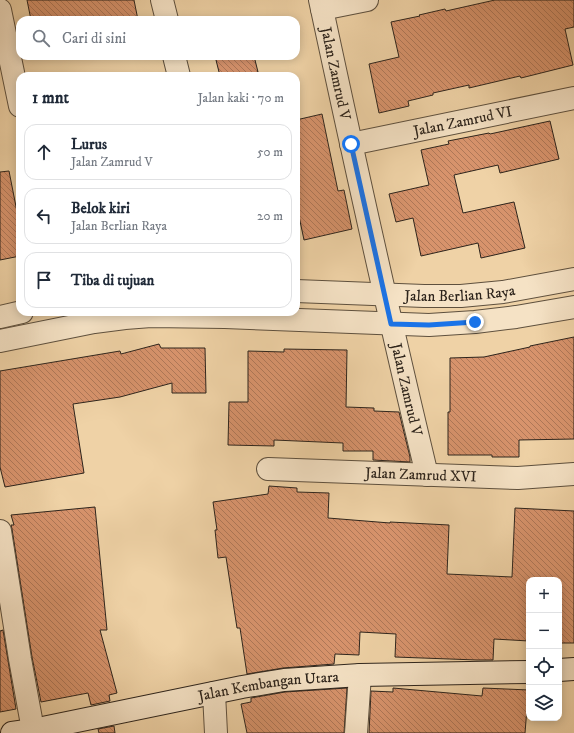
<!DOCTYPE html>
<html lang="id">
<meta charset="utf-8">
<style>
body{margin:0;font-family:"IM FELL DW Pica",serif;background:#f2f2f3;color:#1f2937}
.controls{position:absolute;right:12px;bottom:12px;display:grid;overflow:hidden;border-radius:8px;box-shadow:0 2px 10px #0003}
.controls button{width:36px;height:36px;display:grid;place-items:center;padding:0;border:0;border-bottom:1px solid #e0e1e3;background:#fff;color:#1f2937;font:20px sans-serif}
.stop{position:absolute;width:12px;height:12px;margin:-9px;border:3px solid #1a73e8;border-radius:50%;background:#fff}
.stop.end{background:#1a73e8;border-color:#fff;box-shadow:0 1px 4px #0008}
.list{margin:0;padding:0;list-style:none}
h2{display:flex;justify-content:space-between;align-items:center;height:52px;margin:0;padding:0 16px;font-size:17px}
h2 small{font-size:13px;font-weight:400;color:#747a83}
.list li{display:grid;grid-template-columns:26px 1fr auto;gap:12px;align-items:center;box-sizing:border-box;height:56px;margin:0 8px 8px;padding:0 8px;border:1px solid #e0e1e3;border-radius:12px}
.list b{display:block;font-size:15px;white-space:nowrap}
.list p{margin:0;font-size:13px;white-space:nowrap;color:#747a83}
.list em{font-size:13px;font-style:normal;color:#747a83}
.icon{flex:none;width:22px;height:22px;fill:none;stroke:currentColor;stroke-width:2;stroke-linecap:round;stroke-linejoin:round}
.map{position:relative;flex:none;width:574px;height:733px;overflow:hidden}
.search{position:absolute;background:#fff;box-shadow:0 2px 10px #0003;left:16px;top:16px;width:284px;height:44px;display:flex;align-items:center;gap:10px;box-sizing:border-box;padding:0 14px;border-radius:12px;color:#747a83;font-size:15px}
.panel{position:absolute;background:#fff;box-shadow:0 2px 10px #0003;left:16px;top:72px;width:284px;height:244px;border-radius:12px}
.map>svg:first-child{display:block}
</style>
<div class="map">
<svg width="574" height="733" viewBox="0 0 574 733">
<defs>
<pattern id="building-back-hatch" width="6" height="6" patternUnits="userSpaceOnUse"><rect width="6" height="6" fill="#d7936c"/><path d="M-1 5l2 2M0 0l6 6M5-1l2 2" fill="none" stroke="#af7858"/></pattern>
</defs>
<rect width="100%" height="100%" fill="#efd2a6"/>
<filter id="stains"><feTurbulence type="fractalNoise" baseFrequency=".005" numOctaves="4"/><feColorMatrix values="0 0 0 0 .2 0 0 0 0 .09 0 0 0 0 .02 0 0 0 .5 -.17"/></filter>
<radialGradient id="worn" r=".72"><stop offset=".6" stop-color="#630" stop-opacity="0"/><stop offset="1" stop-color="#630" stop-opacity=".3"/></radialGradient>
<g fill="url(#building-back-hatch)" stroke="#2d241c">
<path d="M27 0H134L138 20H31Z"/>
<path d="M495 0H574V27L565 29 573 65 521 78 520 76 469 88V85L433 93V95L408 101 409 106 379 113 369 64 399 57 391 22 420 16 419 15 445 9 446 11Z"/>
<path d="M215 56H254L258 72 254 73 255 76H220Z"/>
<path d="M322 114 338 191 344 190 352 229 304 240 296 202V120Z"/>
<path d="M550 121 559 159 500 173 498 165 454 175 463 213 514 202 525 248 481 258 478 243 421 256 413 218 396 222 389 194 429 185 421 150 449 144 448 141 489 133 490 134Z"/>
<path d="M9 171 20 227V256L0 260V172Z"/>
<path d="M574 337V439L519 440V457H492V455H448V412H450V358L484 357 530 347V346Z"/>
<path d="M159 344 161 348H205L206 393H172V383L120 397 73 404 84 473 5 487 0 467V371L120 351 121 354Z"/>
<path d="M284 349 347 350 346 407 374 408V411L399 412 410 457V462L373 460V451H343V443L274 440V446L228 445 229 402H248V351L284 352Z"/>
<path d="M269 486 297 488V492L329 493 328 518 390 523V522L449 525 447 574 512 577 515 508 574 511V643H559V580H529V641L494 639 493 660H477L395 657 396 634 360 632 359 655 335 654 334 664 283 668 247 674 240 628H237L226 557 218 558 215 530H217L213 502 268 494Z"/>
<path d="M95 507 107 630H100L117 693 109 695 110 701 91 705 88 693 41 702 32 657 12 529 11 525H14L11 515Z"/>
<path d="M3 630 16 709 0 712V631Z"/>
<path d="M347 688 344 733H247L241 704 251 702V698L285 692Z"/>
<path d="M393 688 482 696 483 688 529 690V708H527L525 733H369L371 691 393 692Z"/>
<path d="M114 726 115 733H99L98 729Z"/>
</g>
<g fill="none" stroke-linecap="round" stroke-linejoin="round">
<g stroke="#5e503e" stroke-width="24">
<g id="street">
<path d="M162 0 167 20"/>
<path id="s1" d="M320 0C354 159 389 317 427 475"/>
<path d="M322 9 367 0"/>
<path d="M0 10 20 106"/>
<path d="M174 56 179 76"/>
<path id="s2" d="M351 144 574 98"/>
<path id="s3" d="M296 291 424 296H461L503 292 574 279"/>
<path d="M0 317 22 312"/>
<path d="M0 341 94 322 125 318 151 316 225 317 429 325 475 322 516 317 574 307"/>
<path id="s4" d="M268 469 518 478 574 474"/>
<path d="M0 531 20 659 33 730"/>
<path d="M214 693 216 733"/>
<path d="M356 733 360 675"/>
</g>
</g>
<g stroke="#2d241c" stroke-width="24">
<g id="secondary">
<path d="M559 670 574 669"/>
<path id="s5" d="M12 733 33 730 242 687 284 680 360 675 529 672"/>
</g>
</g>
<use href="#street" stroke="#f5e2c5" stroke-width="22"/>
<use href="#secondary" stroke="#f5e2c5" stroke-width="22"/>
</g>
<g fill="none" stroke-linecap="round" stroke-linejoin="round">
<path stroke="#1a73e8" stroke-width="5" d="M351 144 391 324 429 325 475 322"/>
</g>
<g text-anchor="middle" stroke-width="3" stroke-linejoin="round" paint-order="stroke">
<g font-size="15" fill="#2d241c" stroke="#f5e2c5">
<text dy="5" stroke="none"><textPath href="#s1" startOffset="75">Jalan Zamrud V</textPath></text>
<text dy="5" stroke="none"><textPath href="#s2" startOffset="114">Jalan Zamrud VI</textPath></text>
<text dy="5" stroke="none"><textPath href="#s3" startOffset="164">Jalan Berlian Raya</textPath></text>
<text dy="5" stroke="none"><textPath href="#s1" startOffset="399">Jalan Zamrud V</textPath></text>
<text dy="5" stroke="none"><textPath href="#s4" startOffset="153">Jalan Zamrud XVI</textPath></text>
<text dy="5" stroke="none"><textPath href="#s5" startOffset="261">Jalan Kembangan Utara</textPath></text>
</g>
</g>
<rect width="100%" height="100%" filter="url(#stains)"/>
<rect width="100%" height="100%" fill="url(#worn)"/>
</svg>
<div class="controls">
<button>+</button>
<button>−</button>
<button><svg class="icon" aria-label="locate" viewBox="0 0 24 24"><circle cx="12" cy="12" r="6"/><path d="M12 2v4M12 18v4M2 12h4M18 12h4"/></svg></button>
<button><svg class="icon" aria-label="layers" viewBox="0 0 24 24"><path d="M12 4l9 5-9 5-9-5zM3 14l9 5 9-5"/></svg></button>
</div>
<div class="stop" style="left:351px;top:144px"></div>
<div class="stop end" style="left:475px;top:322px"></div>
<div class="search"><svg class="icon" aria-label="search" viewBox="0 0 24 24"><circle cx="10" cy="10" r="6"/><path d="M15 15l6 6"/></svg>Cari di sini</div>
<section class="panel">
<h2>1 mnt<small>Jalan kaki · 70 m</small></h2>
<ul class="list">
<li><svg class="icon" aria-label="ahead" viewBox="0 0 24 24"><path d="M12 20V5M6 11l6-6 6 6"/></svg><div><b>Lurus</b><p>Jalan Zamrud V</p></div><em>50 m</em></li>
<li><svg class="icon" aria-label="left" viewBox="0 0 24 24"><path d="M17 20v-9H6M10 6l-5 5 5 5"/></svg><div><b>Belok kiri</b><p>Jalan Berlian Raya</p></div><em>20 m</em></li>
<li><svg class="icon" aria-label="arrive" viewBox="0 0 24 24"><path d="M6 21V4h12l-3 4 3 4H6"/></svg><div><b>Tiba di tujuan</b></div></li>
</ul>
</section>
</div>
